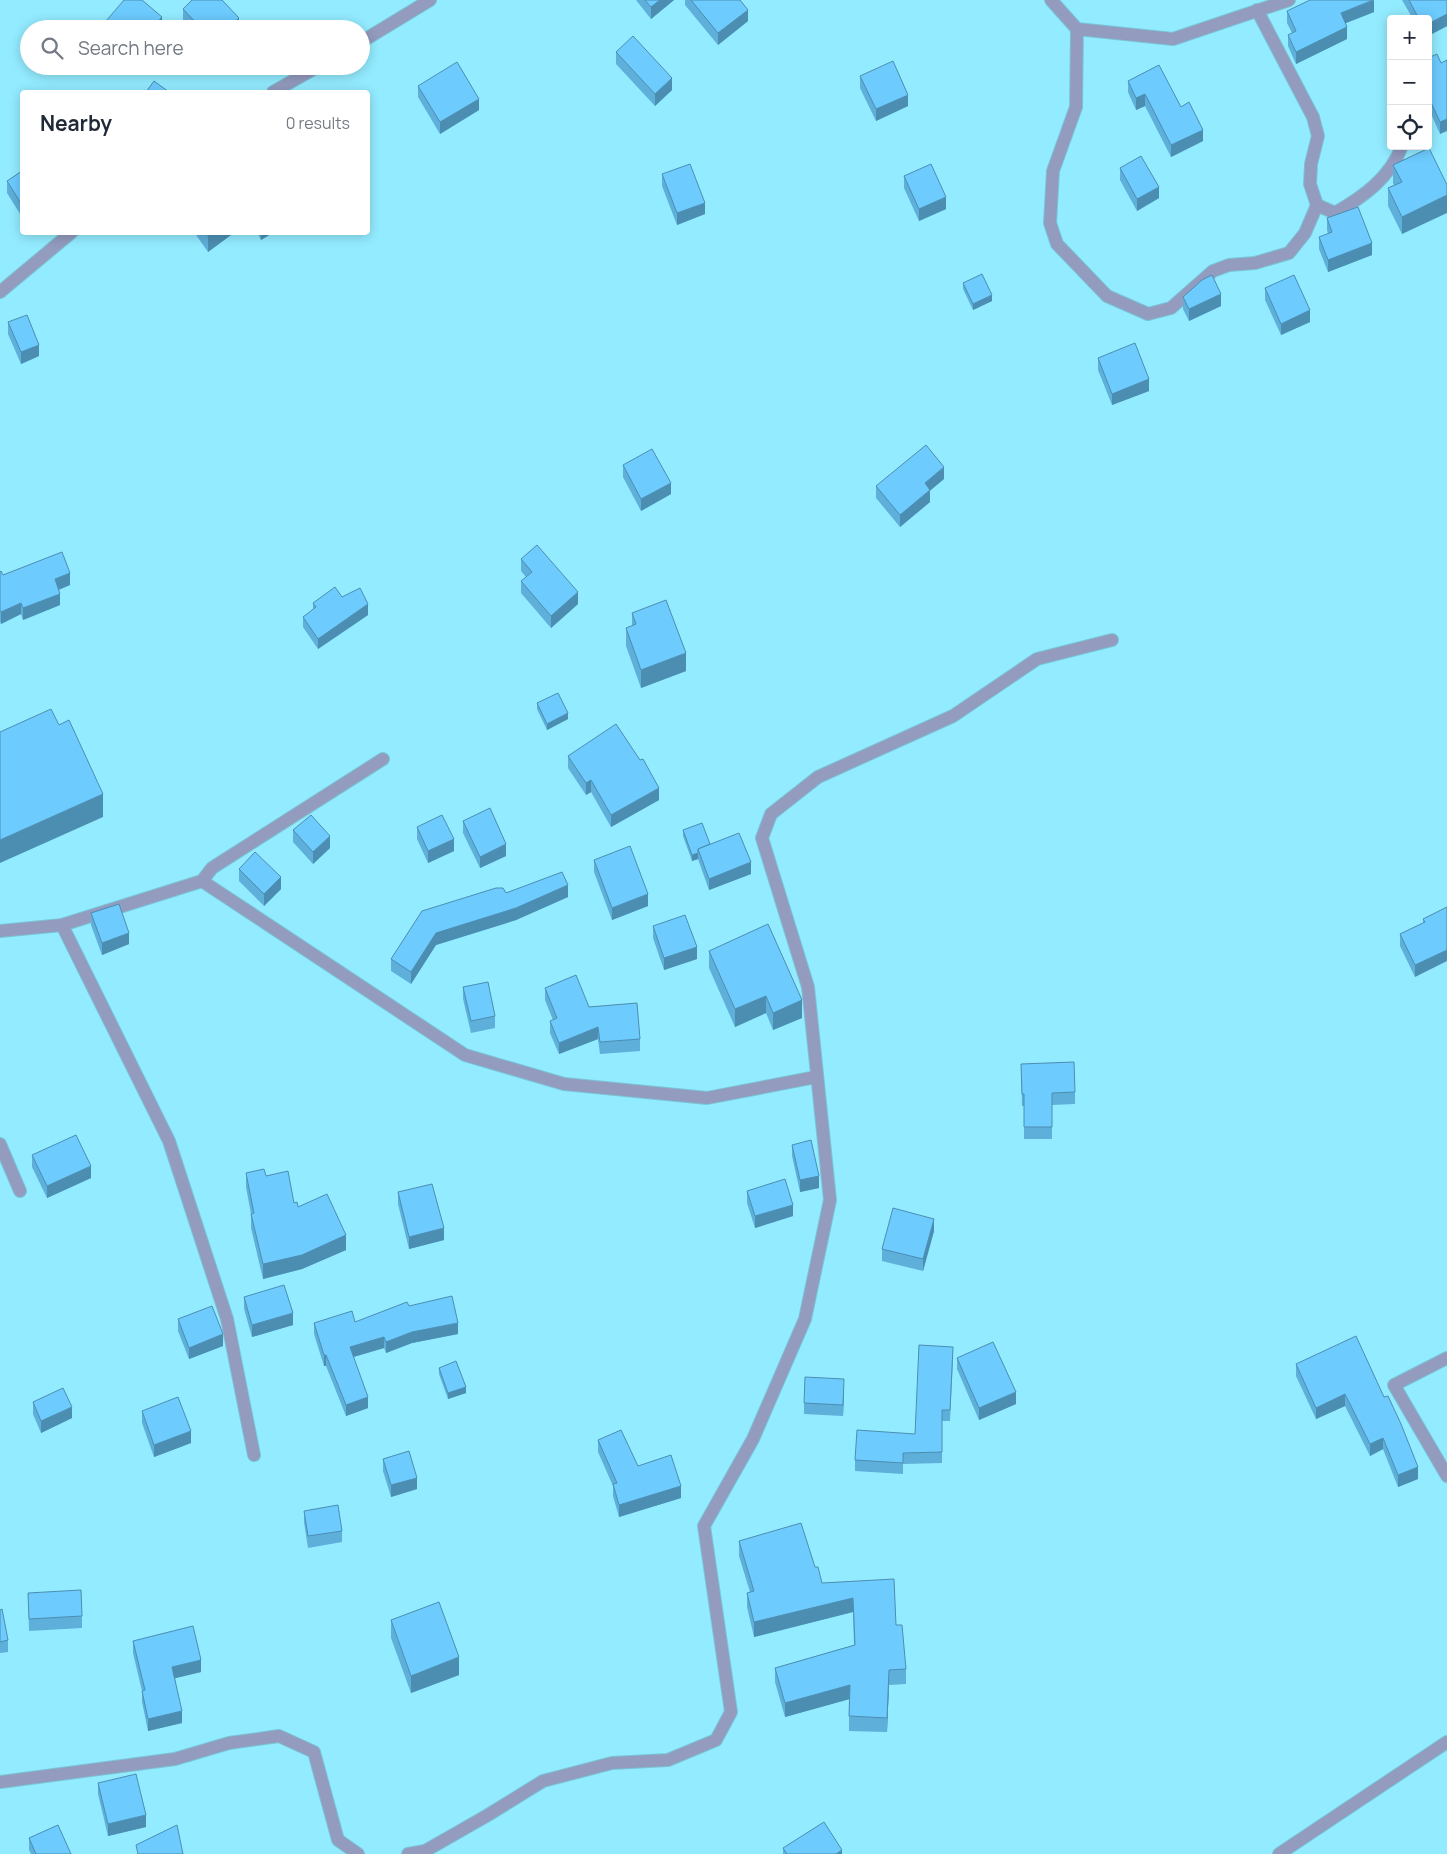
<!DOCTYPE html>
<meta charset="utf-8">
<style>
body{margin:0;font-family:Manrope,sans-serif;background:#f6f6f7;color:#1f2937}
.controls{position:absolute;right:15px;top:15px;display:grid;overflow:hidden;border-radius:5px;box-shadow:0 2px 12px #0003}
.controls button{width:45px;height:45px;display:grid;place-items:center;padding:0;border:0;border-bottom:1px solid #e0e1e3;background:#fff;color:#1f2937;font:25px sans-serif}
.list{margin:0;padding:0;list-style:none}
h2{display:flex;justify-content:space-between;align-items:center;height:65px;margin:0;padding:0 20px;font-size:21px}
h2 small{font-size:16px;font-weight:400;color:#747a83}
.icon{flex:none;width:28px;height:28px;fill:none;stroke:currentColor;stroke-width:2;stroke-linecap:round;stroke-linejoin:round}
.map{position:relative;flex:none;width:1447px;height:1854px;overflow:hidden}
.search{position:absolute;background:#fff;box-shadow:0 2px 12px #0003;left:20px;top:20px;width:350px;height:55px;display:flex;align-items:center;gap:12px;box-sizing:border-box;padding:0 18px;border-radius:28px;color:#747a83;font-size:19px}
.panel{position:absolute;background:#fff;box-shadow:0 2px 12px #0003;left:20px;top:90px;width:350px;height:145px;border-radius:5px}
.map>svg:first-child{display:block}
</style>
<div class="map">
<svg width="1447" height="1854" viewBox="0 0 1447 1854">
<rect width="100%" height="100%" fill="#93ebff"/>
<g fill="none" stroke-linecap="round" stroke-linejoin="round">
<g stroke="#79c5d7" stroke-width="14">
<g id="street">
<path d="M1051 0 1077 29 1173 39 1289 0"/>
<path d="M1257 10 1313 117 1318 136 1311 164 1310 184 1317 205 1335 213C1363 197 1390 178 1402 146"/>
<path d="M1077 29 1076 107 1053 171 1050 223 1057 244 1107 296 1148 314 1171 308 1213 271 1229 265 1255 263 1289 253 1305 233 1317 205"/>
<path d="M361 42 430 0"/>
<path d="M273 92 319 66"/>
<path d="M0 292 72 232"/>
<path d="M202 881 465 1055 564 1084 707 1098 816 1077"/>
<path d="M62 925 169 1141 227 1319 254 1455"/>
<path d="M0 931 62 925 202 881 212 868 383 759"/>
<path d="M0 1144 20 1191"/>
<path d="M1447 1358 1394 1385 1447 1476"/>
<path d="M0 1782 175 1759 229 1743 279 1736 314 1752 338 1840 358 1854"/>
<path d="M408 1854 425 1851 488 1815 543 1781 612 1763 668 1760 716 1740 731 1712 704 1526 753 1439 805 1319 830 1200 808 987 762 838 771 814 818 777 953 716 1037 659 1112 640"/>
<path d="M1279 1854 1447 1742"/>
</g>
</g>
<use href="#street" stroke="#939bbe" stroke-width="12"/>
</g>
<g fill="#5eafda">
<path d="M636 0H674L651 19Z"/>
<path d="M685 0H740L748 21 718 45 685 5Z"/>
<path d="M1402 0H1447V26L1428 36V19H1413Z"/>
<path d="M183 9 239 29H191L183 21Z"/>
<path d="M1287 11 1374 12 1346 23 1347 39 1296 64 1288 46V35L1292 33 1287 23Z"/>
<path d="M106 21 162 28 106 29Z"/>
<path d="M616 52 672 90 655 106 616 64Z"/>
<path d="M1428 58 1441 63 1440 134 1428 107Z"/>
<path d="M860 76 908 106 876 121 860 88Z"/>
<path d="M1128 81 1181 107 1203 141 1171 157 1145 106 1136 110 1128 92Z"/>
<path d="M418 86 479 110 440 134 418 97Z"/>
<path d="M1429 148 1402 234 1388 206V188L1394 185 1393 183V165Z"/>
<path d="M1120 168 1159 198 1137 211 1120 180Z"/>
<path d="M22 171V217L7 193V181Z"/>
<path d="M662 174 705 214 677 225 662 186Z"/>
<path d="M904 176 946 209 919 221 904 188Z"/>
<path d="M1327 218 1372 255 1328 272 1319 249V237L1328 234 1327 230Z"/>
<path d="M194 232H235L208 252Z"/>
<path d="M257 232H274L261 240Z"/>
<path d="M963 283 992 301 973 310 963 289Z"/>
<path d="M1265 288 1310 322 1281 335 1265 300Z"/>
<path d="M1183 297 1221 306 1189 321 1183 309Z"/>
<path d="M8 322 39 356 21 364 8 334Z"/>
<path d="M1098 358 1149 391 1112 405 1098 370Z"/>
<path d="M623 465 671 494 641 511 623 477Z"/>
<path d="M944 479 930 490V502L900 527 876 498V486Z"/>
<path d="M521 559 578 604 551 628 521 593V581L526 577 521 571Z"/>
<path d="M0 572 3 575 70 585 59 590 60 605 23 620 21 614 1 624 0 622Z"/>
<path d="M342 597 368 615 318 649 303 627V617L313 610V603Z"/>
<path d="M632 613 686 671 641 688 626 646V628L632 626Z"/>
<path d="M537 703 568 719 547 730 537 709Z"/>
<path d="M568 756 659 800 611 827 591 792 586 795 568 768Z"/>
<path d="M463 821 506 856 480 868 463 833Z"/>
<path d="M417 827 454 851 428 863 417 839Z"/>
<path d="M293 830 330 848 313 864 293 842Z"/>
<path d="M683 830 710 844 751 874 709 890 698 859 692 861 683 836Z"/>
<path d="M594 860 648 906 612 920 594 872Z"/>
<path d="M239 869 281 889 264 906 239 881Z"/>
<path d="M506 893 568 897 516 920 436 945 411 984 391 971V959Z"/>
<path d="M1447 907 1415 977 1400 946V934L1423 923V919Z"/>
<path d="M91 913 129 944 102 955 91 925Z"/>
<path d="M653 926 697 959 664 970 653 938Z"/>
<path d="M709 951 802 1018 773 1030 766 1013 735 1027 709 968Z"/>
<path d="M463 987 495 1016V1028L471 1033 463 999Z"/>
<path d="M545 988 589 1007 640 1039V1051L600 1054 598 1039 559 1054 550 1033V1021L553 1020 545 1000Z"/>
<path d="M1021 1064 1075 1092V1104L1052 1105V1139H1024V1106H1022Z"/>
<path d="M792 1145 819 1188 800 1192 792 1156Z"/>
<path d="M32 1155 91 1178 47 1198 32 1167Z"/>
<path d="M246 1173 294 1203 346 1250 302 1269 263 1279 251 1228V1214L246 1187Z"/>
<path d="M747 1191 793 1216 755 1228 747 1203Z"/>
<path d="M398 1192 444 1240 409 1249 398 1204Z"/>
<path d="M934 1231 923 1271 882 1261V1249Z"/>
<path d="M244 1297 293 1325 252 1337 244 1309Z"/>
<path d="M409 1306 458 1334 412 1343 386 1353 384 1348 353 1357 368 1408 346 1416 326 1366H324L314 1334V1323L355 1322Z"/>
<path d="M178 1319 223 1346 189 1359 178 1331Z"/>
<path d="M953 1358 950 1421H942V1463L903 1464V1474L855 1471V1460L915 1434Z"/>
<path d="M957 1358 1016 1404 979 1420 957 1369Z"/>
<path d="M1296 1364 1384 1397 1418 1479 1398 1487 1383 1449 1370 1456 1345 1406 1316 1419 1296 1376Z"/>
<path d="M439 1368 466 1393 448 1399 439 1374Z"/>
<path d="M844 1391 843 1416 804 1414V1403Z"/>
<path d="M33 1402 72 1418 41 1433 33 1414Z"/>
<path d="M142 1411 191 1443 154 1457 142 1423Z"/>
<path d="M598 1440 638 1466 681 1498 619 1517 613 1496V1486L598 1452Z"/>
<path d="M383 1459 417 1489 391 1497 383 1471Z"/>
<path d="M304 1511 342 1531V1542L308 1548 304 1522Z"/>
<path d="M739 1541 815 1567 822 1583 896 1625 906 1669V1684L889 1685 887 1732 849 1731V1699L785 1717 775 1682V1668L854 1645 853 1612 754 1637 747 1607V1593L750 1592 739 1556Z"/>
<path d="M28 1593 82 1616V1628L29 1631Z"/>
<path d="M0 1610 8 1640V1652L0 1653Z"/>
<path d="M391 1620 459 1675 411 1693 391 1638Z"/>
<path d="M133 1641 201 1672 175 1678 182 1723 148 1731 142 1702V1691L133 1653Z"/>
<path d="M98 1783 146 1827 108 1836 98 1794Z"/>
<path d="M29 1838 71 1854H31L29 1850Z"/>
<path d="M783 1848 842 1854H783Z"/>
</g>
<g fill="#4c8eb2">
<path d="M660 0H674L651 19V7Z"/>
<path d="M1374 0V12L1341 25V13Z"/>
<path d="M748 10V21L718 45V33Z"/>
<path d="M1447 14V26L1428 36V24Z"/>
<path d="M162 17V28L151 29Z"/>
<path d="M239 18V29H227Z"/>
<path d="M1347 27V39L1296 64V52Z"/>
<path d="M672 78V90L655 106V94Z"/>
<path d="M1145 94V106L1136 110V98Z"/>
<path d="M908 95V106L876 121V109Z"/>
<path d="M479 99V110L440 134V122Z"/>
<path d="M1447 119V131L1440 134V122Z"/>
<path d="M1203 130V141L1171 157V145Z"/>
<path d="M1159 187V198L1137 211V199Z"/>
<path d="M1447 195V213L1402 234V217Z"/>
<path d="M946 197V209L919 221V209Z"/>
<path d="M705 203V214L677 225V213Z"/>
<path d="M213 232H235L208 252V236Z"/>
<path d="M261 232H274L261 240Z"/>
<path d="M1372 243V255L1328 272V260Z"/>
<path d="M1221 294V306L1189 321V309Z"/>
<path d="M992 295V301L973 310V304Z"/>
<path d="M1310 310V322L1281 335V324Z"/>
<path d="M39 345V356L21 364V352Z"/>
<path d="M1149 379V391L1112 405V394Z"/>
<path d="M944 467V479L925 495V483Z"/>
<path d="M671 483V494L641 511V499Z"/>
<path d="M930 490V502L900 527V515Z"/>
<path d="M70 573V585L55 591V579Z"/>
<path d="M578 592V604L551 628V616Z"/>
<path d="M60 594V605L23 620V608Z"/>
<path d="M21 603V614L1 624V612Z"/>
<path d="M368 604V615L318 649V639Z"/>
<path d="M686 653V671L641 688V670Z"/>
<path d="M568 713V719L547 730V724Z"/>
<path d="M591 780V792L586 795V783Z"/>
<path d="M659 788V800L611 827V815Z"/>
<path d="M103 794V817L0 863V840Z"/>
<path d="M330 836V848L313 864V852Z"/>
<path d="M454 839V851L428 863V851Z"/>
<path d="M506 844V856L480 868V857Z"/>
<path d="M698 853V859L692 861V855Z"/>
<path d="M751 862V874L709 890V879Z"/>
<path d="M281 877V889L264 906V894Z"/>
<path d="M568 885V897L516 920 436 945 411 984V972L436 933Z"/>
<path d="M648 894V906L612 920V908Z"/>
<path d="M129 933V944L102 955V943Z"/>
<path d="M697 947V959L664 970V958Z"/>
<path d="M1447 950V961L1415 977V965Z"/>
<path d="M766 996V1013L735 1027V1009Z"/>
<path d="M802 1000V1018L773 1030V1013Z"/>
<path d="M598 1027V1039L559 1054V1043Z"/>
<path d="M91 1166V1178L47 1198V1186Z"/>
<path d="M819 1176V1188L800 1192V1180Z"/>
<path d="M793 1205V1216L755 1228V1216Z"/>
<path d="M934 1219V1231L923 1271V1259Z"/>
<path d="M444 1228V1240L409 1249V1237Z"/>
<path d="M346 1235V1250L302 1269 263 1279V1264Z"/>
<path d="M293 1313V1325L252 1337V1325Z"/>
<path d="M458 1323V1334L412 1343 386 1353V1342L412 1332Z"/>
<path d="M223 1334V1346L189 1359V1348Z"/>
<path d="M384 1337V1348L350 1358V1347Z"/>
<rect x="324" y="1355" width="2" height="11"/>
<path d="M844 1379V1391L843 1416V1405Z"/>
<path d="M466 1387V1393L448 1399V1393Z"/>
<path d="M1016 1392V1404L979 1420V1408Z"/>
<path d="M1345 1394V1406L1316 1419V1408Z"/>
<path d="M368 1397V1408L346 1416V1405Z"/>
<path d="M72 1407V1418L41 1433V1421Z"/>
<path d="M191 1431V1443L154 1457V1445Z"/>
<path d="M1383 1438V1449L1370 1456V1444Z"/>
<path d="M1418 1467V1479L1398 1487V1475Z"/>
<path d="M417 1478V1489L391 1497V1485Z"/>
<path d="M681 1486V1498L619 1517V1505Z"/>
<path d="M853 1598V1612L754 1637V1622Z"/>
<path d="M459 1657V1675L411 1693V1676Z"/>
<path d="M201 1660V1672L172 1679V1667Z"/>
<path d="M889 1670V1685L887 1732V1718Z"/>
<path d="M850 1685V1699L785 1717V1703Z"/>
<path d="M182 1711V1723L148 1731V1719Z"/>
<path d="M146 1815V1827L108 1836V1824Z"/>
<path d="M842 1850V1854H836Z"/>
</g>
<g fill="#6dcbfe" stroke="#4c8eb2">
<path d="M124 0H142L162 17 151 29H115L106 21Z"/>
<path d="M192 0H222L239 18 227 29H202L183 9Z"/>
<path d="M645 0H660L651 7Z"/>
<path d="M691 0H740L748 10 718 33Z"/>
<path d="M1310 0H1373L1341 13 1347 27 1296 52 1288 35 1296 31 1287 11Z"/>
<path d="M1409 0H1447V14L1428 24V19H1419Z"/>
<path d="M633 36 672 78 655 94 616 52Z"/>
<path d="M1437 54 1441 63 1447 60V119L1440 122 1428 96V58Z"/>
<path d="M893 61 908 95 876 109 860 76Z"/>
<path d="M457 62 479 99 440 122 418 86Z"/>
<path d="M1159 65 1181 107 1189 102 1203 130 1171 145 1145 94 1136 98 1128 81Z"/>
<path d="M154 81 169 92H146Z"/>
<path d="M1429 148 1447 185V195L1402 217 1388 188 1402 182 1393 165Z"/>
<path d="M1141 156 1159 187 1137 199 1120 168Z"/>
<path d="M690 164 705 203 677 213 662 174Z"/>
<path d="M931 164 946 197 919 209 904 176Z"/>
<path d="M22 171V205L7 181Z"/>
<path d="M1358 207 1372 243 1328 260 1319 237 1332 232 1327 218Z"/>
<path d="M205 232H213L208 236Z"/>
<path d="M982 274 992 295 973 304 963 283Z"/>
<path d="M1212 275 1221 294 1189 309 1183 297 1202 280Z"/>
<path d="M1294 275 1310 310 1281 324 1265 288Z"/>
<path d="M27 315 39 345 21 352 8 322Z"/>
<path d="M1135 343 1149 379 1112 394 1098 358Z"/>
<path d="M926 445 944 467 925 483 930 490 900 515 876 486Z"/>
<path d="M652 449 671 483 641 499 623 465Z"/>
<path d="M537 545 578 592 551 616 521 581 532 572 521 559Z"/>
<path d="M62 552 70 573 55 579 60 594 23 608 21 603 1 612 0 610V572L1 571 3 575Z"/>
<path d="M335 587 342 597 360 588 368 604 318 639 303 617 316 607 313 603Z"/>
<path d="M666 600 686 653 641 670 626 628 636 624 632 613Z"/>
<path d="M558 693 568 713 547 724 537 703Z"/>
<path d="M51 709 59 725 69 720 103 794 0 840V732Z"/>
<path d="M616 724 640 760 643 759 659 788 611 815 591 780 586 783 568 756Z"/>
<path d="M490 808 506 844 480 857 463 821Z"/>
<path d="M311 815 330 836 313 852 293 830Z"/>
<path d="M442 815 454 839 428 851 417 827Z"/>
<path d="M702 823 710 844 698 849V853L692 855 683 830Z"/>
<path d="M739 833 751 862 709 879 698 849Z"/>
<path d="M630 846 648 894 612 908 594 860Z"/>
<path d="M255 852 281 877 264 894 239 869Z"/>
<path d="M562 872 568 885 516 908 436 933 411 972 391 959 422 911 496 888H503L506 893Z"/>
<path d="M119 904 129 933 102 943 91 913Z"/>
<path d="M1447 907V950L1415 965 1400 934 1425 922 1423 919Z"/>
<path d="M685 915 697 947 664 958 653 926Z"/>
<path d="M768 924 802 1000 773 1013 766 996 735 1009 709 951Z"/>
<path d="M576 975 589 1007 637 1003 640 1039 600 1042 598 1027 559 1043 550 1021 557 1018 545 988Z"/>
<path d="M488 982 495 1016 471 1021 463 987Z"/>
<path d="M1074 1062 1075 1092 1052 1093V1127H1024V1094H1022L1021 1064Z"/>
<path d="M76 1135 91 1166 47 1186 32 1155Z"/>
<path d="M811 1140 819 1176 800 1180 792 1145Z"/>
<path d="M264 1169 266 1176 288 1171 294 1203 297 1202 298 1207 327 1194 346 1235 302 1255 263 1264 251 1214 254 1213 246 1173Z"/>
<path d="M785 1179 793 1205 755 1216 747 1191Z"/>
<path d="M432 1184 444 1228 409 1237 398 1192Z"/>
<path d="M893 1208 934 1219 923 1259 882 1249Z"/>
<path d="M284 1285 293 1313 252 1325 244 1297Z"/>
<path d="M452 1296 458 1323 412 1332 386 1342 384 1337 350 1347 368 1397 346 1405 326 1355H324L314 1323 352 1311 355 1322 407 1302 409 1306Z"/>
<path d="M212 1306 223 1334 189 1348 178 1319Z"/>
<path d="M1356 1336 1384 1397 1388 1396 1401 1424 1418 1467 1398 1475 1383 1438 1370 1444 1345 1394 1316 1408 1296 1364Z"/>
<path d="M993 1342 1016 1392 979 1408 957 1358Z"/>
<path d="M919 1345 953 1347 950 1410H942V1452L903 1453V1463L855 1460 857 1430 915 1434Z"/>
<path d="M456 1361 466 1387 448 1393 439 1368Z"/>
<path d="M805 1377 844 1379 843 1405 804 1403Z"/>
<path d="M63 1388 72 1407 41 1421 33 1402Z"/>
<path d="M178 1397 191 1431 154 1445 142 1411Z"/>
<path d="M621 1430 638 1466 671 1455 681 1486 619 1505 613 1484 617 1483 598 1440Z"/>
<path d="M409 1451 417 1478 391 1485 383 1459Z"/>
<path d="M338 1505 342 1531 308 1536 304 1511Z"/>
<path d="M801 1523 815 1567H818L822 1583 894 1579 896 1625H902L906 1669 889 1670 887 1718 849 1716 850 1685 785 1703 775 1668 855 1645 853 1598 754 1622 747 1593 754 1591 739 1541Z"/>
<path d="M81 1590 82 1616 29 1619 28 1593Z"/>
<path d="M439 1602 459 1657 411 1676 391 1620Z"/>
<path d="M2 1609 8 1640 0 1642V1610Z"/>
<path d="M193 1626 201 1660 172 1667 182 1711 148 1719 142 1691 145 1690 133 1641Z"/>
<path d="M136 1774 146 1815 108 1824 98 1783Z"/>
<path d="M824 1822 842 1850 836 1854H787L783 1848Z"/>
<path d="M58 1825 71 1854H36L29 1838Z"/>
<path d="M177 1825 183 1854H138L136 1845Z"/>
</g>
</svg>
<div class="controls">
<button>+</button>
<button>−</button>
<button><svg class="icon" aria-label="locate" viewBox="0 0 24 24"><circle cx="12" cy="12" r="6"/><path d="M12 2v4M12 18v4M2 12h4M18 12h4"/></svg></button>
</div>
<div class="search"><svg class="icon" aria-label="search" viewBox="0 0 24 24"><circle cx="10" cy="10" r="6"/><path d="M15 15l6 6"/></svg>Search here</div>
<section class="panel">
<h2>Nearby<small>0 results</small></h2>
<ul class="list">
</ul>
</section>
</div>
